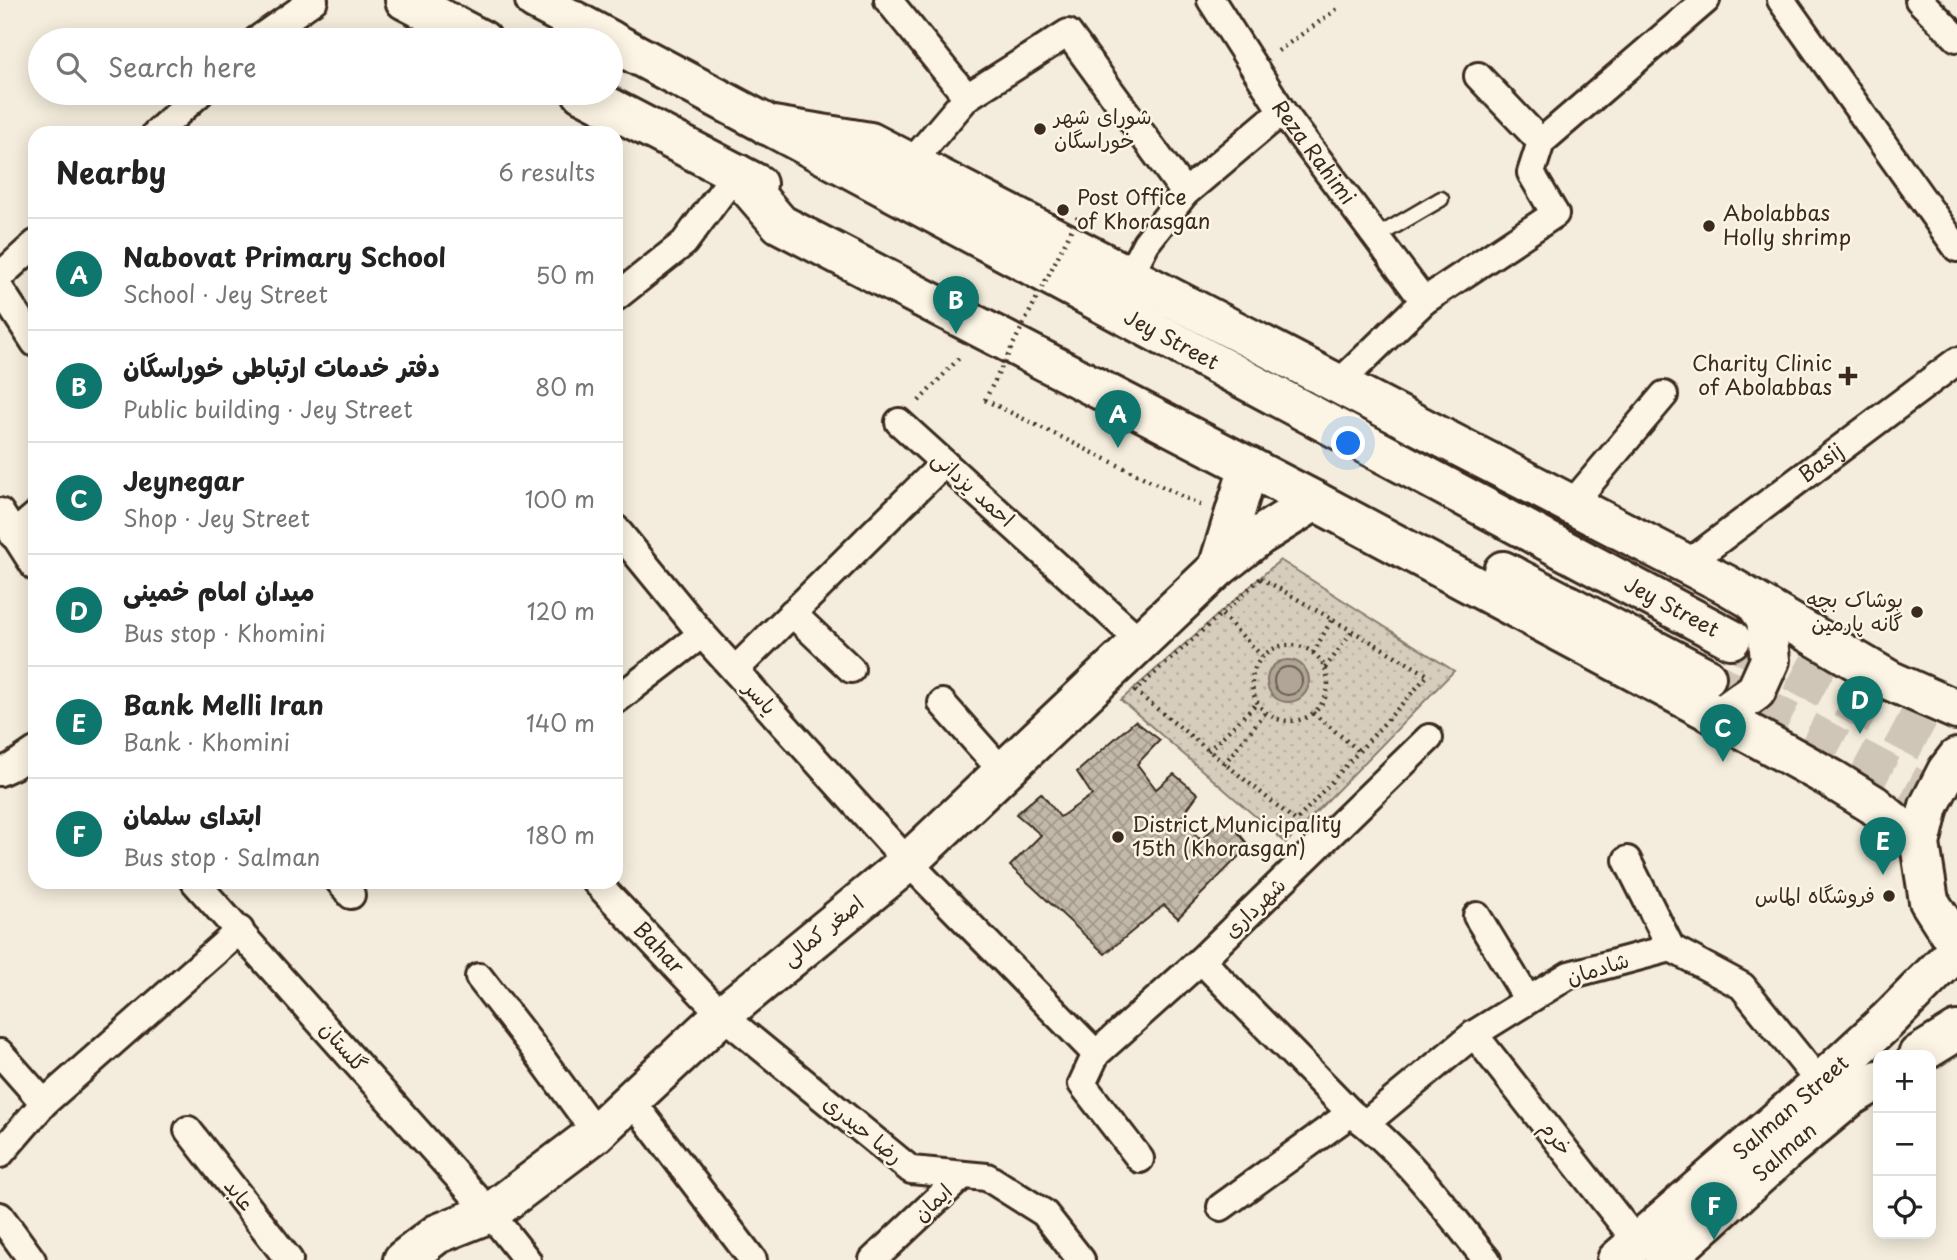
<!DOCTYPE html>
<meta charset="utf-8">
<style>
body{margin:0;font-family:"Playpen Sans","Playpen Sans Arabic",sans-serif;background:#f2f2f2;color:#222}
.controls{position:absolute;right:21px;bottom:21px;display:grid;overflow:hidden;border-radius:14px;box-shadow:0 4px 18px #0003}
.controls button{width:63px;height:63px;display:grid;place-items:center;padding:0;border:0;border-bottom:2px solid #e0e0e0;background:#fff;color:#222;font:35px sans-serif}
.you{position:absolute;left:1349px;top:444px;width:24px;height:24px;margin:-18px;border:5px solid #fff;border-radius:50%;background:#1a73e8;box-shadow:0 0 0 10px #1a73e833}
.badge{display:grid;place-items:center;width:46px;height:46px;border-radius:50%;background:#0f766e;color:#fff;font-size:23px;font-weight:700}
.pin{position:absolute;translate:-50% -58px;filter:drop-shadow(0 2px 4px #0008)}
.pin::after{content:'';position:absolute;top:37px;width:24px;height:21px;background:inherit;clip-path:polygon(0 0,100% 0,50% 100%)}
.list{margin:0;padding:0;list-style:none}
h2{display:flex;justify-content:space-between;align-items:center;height:91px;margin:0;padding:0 28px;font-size:30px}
h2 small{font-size:23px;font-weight:400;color:#767676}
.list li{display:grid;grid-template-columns:46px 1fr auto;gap:21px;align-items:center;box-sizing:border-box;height:112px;padding:0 28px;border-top:2px solid #e0e0e0}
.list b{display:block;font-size:26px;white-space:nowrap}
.list p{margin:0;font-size:23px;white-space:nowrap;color:#767676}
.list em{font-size:23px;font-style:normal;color:#767676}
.icon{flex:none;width:38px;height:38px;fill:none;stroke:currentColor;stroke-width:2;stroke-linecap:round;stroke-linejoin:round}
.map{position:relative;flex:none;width:1957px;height:1260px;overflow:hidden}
.search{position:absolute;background:#fff;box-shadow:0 4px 18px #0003;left:28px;top:28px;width:595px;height:77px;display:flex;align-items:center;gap:18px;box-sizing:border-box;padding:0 24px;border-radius:38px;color:#767676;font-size:26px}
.panel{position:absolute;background:#fff;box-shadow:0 4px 18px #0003;left:28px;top:126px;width:595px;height:763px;border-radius:21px}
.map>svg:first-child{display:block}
</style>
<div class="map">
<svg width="1957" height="1260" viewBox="0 0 1957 1260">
<defs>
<pattern id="park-dots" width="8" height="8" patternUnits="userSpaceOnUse" patternTransform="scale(1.75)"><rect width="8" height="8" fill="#d6cdbd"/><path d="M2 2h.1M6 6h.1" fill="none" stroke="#b9b0a2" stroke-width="1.8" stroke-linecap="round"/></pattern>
<pattern id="building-cross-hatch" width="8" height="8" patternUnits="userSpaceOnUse" patternTransform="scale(1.75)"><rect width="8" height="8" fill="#c3b9aa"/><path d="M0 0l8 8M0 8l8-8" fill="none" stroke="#a0978a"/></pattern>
</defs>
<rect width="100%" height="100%" fill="#f4eddd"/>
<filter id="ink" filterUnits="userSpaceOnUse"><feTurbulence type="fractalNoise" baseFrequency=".0143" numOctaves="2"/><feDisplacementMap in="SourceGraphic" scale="14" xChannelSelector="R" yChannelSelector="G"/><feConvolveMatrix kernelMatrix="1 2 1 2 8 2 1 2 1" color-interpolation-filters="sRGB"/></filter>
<g filter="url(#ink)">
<path fill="url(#park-dots)" stroke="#887c6e" stroke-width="2" d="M1280 560 1454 671 1286 843 1121 700Z"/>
<circle fill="#b0a596" stroke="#817466" stroke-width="2" cx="1288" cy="681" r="21"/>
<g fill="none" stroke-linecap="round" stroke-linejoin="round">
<circle stroke="#6a5b4e" stroke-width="2" cx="1288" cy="681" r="14"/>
</g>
<path fill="url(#building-cross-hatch)" stroke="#3b2a1e" stroke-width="2" d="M1135 721 1160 740 1137 764 1156 789 1174 774 1198 794 1180 819 1201 840 1225 816 1249 846 1178 918 1164 905 1105 954 1010 866 1041 835 1016 814 1041 793 1060 817 1092 795 1077 772Z"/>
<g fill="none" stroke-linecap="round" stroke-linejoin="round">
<g stroke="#cfc6b7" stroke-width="38" stroke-dasharray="38 19" stroke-linecap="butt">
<path d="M1742 645 1957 759"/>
<path d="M1706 677 1957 810"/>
</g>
<g stroke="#3b2a1e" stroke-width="19">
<path id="lane" d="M1376 237 1441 199"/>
</g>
<g stroke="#3b2a1e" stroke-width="32">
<g id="street">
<path d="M888 0 967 97"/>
<path id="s1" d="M1211 0 1282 111 1424 301"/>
<path d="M1781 0 1957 248"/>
<path d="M1919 0 1957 38"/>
<path d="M257 40 314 0"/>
<path d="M156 133 200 93"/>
<path d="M1541 142 1706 0"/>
<path d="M911 163 967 97 1068 33 1185 193"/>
<path d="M0 276 35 244"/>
<path d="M1129 276 1146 243 1185 193 1282 111"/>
<path d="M0 289 35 343"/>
<path d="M616 297 684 243 736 173"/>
<path d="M1338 384 1424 301 1555 214 1531 173 1541 142 1478 76"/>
<path d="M899 422 1140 641"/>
<path d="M1571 505 1664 395"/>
<path d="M0 512 35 567"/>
<path d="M616 529 702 634 908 862 1096 1054 1201 960 1351 1113C1406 1152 1445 1209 1487 1260"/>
<path d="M13 535 35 516"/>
<path id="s2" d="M1687 564 1957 361"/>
<path d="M792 613 851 669"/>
<path d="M735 670 944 463"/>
<path d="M616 700 702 634"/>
<path d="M942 703 1003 772"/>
<path d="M0 772 13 766 35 751"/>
<path d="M1627 860 1671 948"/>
<path d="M195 882 490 1213 527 1260"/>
<path d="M340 882 351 895"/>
<path id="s3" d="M596 882 722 1015 911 1170 987 1177 1044 1213 1081 1260"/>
<path d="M1477 916 1528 1000"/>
<path d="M1201 960 1429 738"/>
<path d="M479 977 533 1047 596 1133"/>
<path d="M1474 1034 1637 1242"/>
<path d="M0 1053 44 1103"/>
<path d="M1096 1054 1082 1084 1140 1159"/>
<path d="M632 1101 753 1260"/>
<path d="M1366 1123 1474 1034 1569 975 1671 948 1742 986 1820 1083"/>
<path d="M188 1130 289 1260"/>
<path d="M0 1154 44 1103 240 930"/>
<path d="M1221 1207 1351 1113"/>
<path d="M0 1216 32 1260"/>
<path d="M873 1260 963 1175"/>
</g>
</g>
<g stroke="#3b2a1e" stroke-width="44">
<g id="secondary">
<path d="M1218 568 1249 467"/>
<path d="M1918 1055 1957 1031"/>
<path d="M403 1260 437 1234 490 1213 596 1133 722 1015 908 862 1218 568 1259 536 1315 501"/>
<path id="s4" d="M1617 1260 1820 1083 1887 1021 1957 950"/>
<path id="s5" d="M1665 1260 1790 1147 1850 1097 1878 1080"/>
</g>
</g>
<g stroke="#3b2a1e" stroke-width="44">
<g id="primary">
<path d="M405 0 482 40"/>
<path d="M535 0 610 40"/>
<path id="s6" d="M611 41 1731 639"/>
<path d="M582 93 757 184"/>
<path d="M767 125 870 142 1727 585 1891 681 1957 710"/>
<path d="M736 173 780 224 1315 501 1720 717 1832 779 1874 805 1920 844"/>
<path d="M1503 571 1706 677"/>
<path d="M1720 717 1756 691 1770 660 1766 619 1754 601"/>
<path d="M1957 758 1947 771 1929 806 1920 844 1929 901 1957 945"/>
</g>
</g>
<g stroke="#3b2a1e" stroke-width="4.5" stroke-dasharray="2 5" stroke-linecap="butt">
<path d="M1278 51 1340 7"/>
<path d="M985 400 1202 506"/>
<path d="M919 401 961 356"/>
<path d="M1261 578 1428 675 1296 821 1135 691Z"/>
<path d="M1222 615 1262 656"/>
<circle cx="1290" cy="683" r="38"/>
<path d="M1313 653 1332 619"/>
<path d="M1325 668 1353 631"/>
<path d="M1313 713 1358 750"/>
<path d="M1208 751 1257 703"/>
<path d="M1224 764 1265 713"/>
</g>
<use href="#lane" stroke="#fcf5e5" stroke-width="14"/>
<use href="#street" stroke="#fcf5e5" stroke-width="26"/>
<use href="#secondary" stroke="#fcf5e5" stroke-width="38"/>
<use href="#primary" stroke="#fcf5e5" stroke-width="38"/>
<path stroke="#3b2a1e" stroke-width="4.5" stroke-dasharray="2 5" stroke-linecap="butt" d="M985 400 1080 213"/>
</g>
</g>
<g fill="#3b2a1e" stroke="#fcf5e5" stroke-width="2.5">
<circle cx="1040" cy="129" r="7"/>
<circle cx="1063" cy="210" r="7"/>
<circle cx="1709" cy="226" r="7"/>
<path d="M1844.5 365.5h7v7h7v7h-7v7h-7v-7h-7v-7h7z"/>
<circle cx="1917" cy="612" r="7"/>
<circle cx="1118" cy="837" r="7"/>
<circle cx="1889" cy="896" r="7"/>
</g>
<g text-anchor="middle" stroke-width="5" stroke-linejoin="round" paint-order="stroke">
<g font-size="21" fill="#3b2a1e" stroke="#fcf5e5" text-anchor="start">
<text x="1054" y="124">شورای شهر<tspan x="1054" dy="24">خوراسگان</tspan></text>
<text x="1077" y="205">Post Office<tspan x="1077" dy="24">of Khorasgan</tspan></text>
<text x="1723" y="221">Abolabbas<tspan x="1723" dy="24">Holly shrimp</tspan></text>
<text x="1832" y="371" text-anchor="end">Charity Clinic<tspan x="1832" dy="24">of Abolabbas</tspan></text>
<text x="1903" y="607" text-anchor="end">پوشاک بچه<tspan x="1903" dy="24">گانه پارمین</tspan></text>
<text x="1132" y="832">District Municipality<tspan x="1132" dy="24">15th (Khorasgan)</tspan></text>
<text x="1875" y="903" text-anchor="end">فروشگاه الماس</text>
</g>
<g font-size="21" fill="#3b2a1e" stroke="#fcf5e5">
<text dy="7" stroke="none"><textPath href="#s1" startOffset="184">Reza Rahimi</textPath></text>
<text dy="7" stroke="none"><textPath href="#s6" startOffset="635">Jey Street</textPath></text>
<text dy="7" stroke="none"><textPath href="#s2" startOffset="168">Basij</textPath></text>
<text transform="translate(973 489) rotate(42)" y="7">احمد یزدانی</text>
<text dy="7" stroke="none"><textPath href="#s6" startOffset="1202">Jey Street</textPath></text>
<text transform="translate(760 698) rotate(48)" y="7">یاسر</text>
<text transform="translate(1255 908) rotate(-44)" y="7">شهرداری</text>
<text transform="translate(823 931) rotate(-39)" y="7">اصغر کمالی</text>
<text dy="7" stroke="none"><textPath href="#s3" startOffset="91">Bahar</textPath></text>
<text transform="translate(1598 969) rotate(-17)" y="7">شادمان</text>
<text transform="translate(343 1047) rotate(49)" y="7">گلستان</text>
<text dy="7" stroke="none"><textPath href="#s4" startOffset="231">Salman Street</textPath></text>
<text transform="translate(863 1130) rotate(39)" y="7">رضا حیدری</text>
<text transform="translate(1556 1138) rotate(52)" y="7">خرم</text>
<text dy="7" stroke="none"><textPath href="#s5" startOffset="161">Salman</textPath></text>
<text transform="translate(239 1195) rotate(52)" y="7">عابد</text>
<text transform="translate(933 1203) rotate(-43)" y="7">ایمان</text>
</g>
</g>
</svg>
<div class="controls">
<button>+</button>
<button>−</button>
<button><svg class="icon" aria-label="locate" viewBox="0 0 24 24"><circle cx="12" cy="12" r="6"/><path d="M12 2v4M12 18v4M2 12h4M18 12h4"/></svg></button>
</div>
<div class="you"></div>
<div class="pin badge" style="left:1118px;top:448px">A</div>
<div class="pin badge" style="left:956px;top:334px">B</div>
<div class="pin badge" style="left:1723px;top:762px">C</div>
<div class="pin badge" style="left:1860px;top:734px">D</div>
<div class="pin badge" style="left:1883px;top:875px">E</div>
<div class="pin badge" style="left:1714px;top:1240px">F</div>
<div class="search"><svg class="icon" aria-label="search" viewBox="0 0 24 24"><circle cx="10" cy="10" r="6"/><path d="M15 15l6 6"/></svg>Search here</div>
<section class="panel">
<h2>Nearby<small>6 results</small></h2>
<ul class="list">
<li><span class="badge">A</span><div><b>Nabovat Primary School</b><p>School · Jey Street</p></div><em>50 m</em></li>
<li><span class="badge">B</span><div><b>دفتر خدمات ارتباطی خوراسگان</b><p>Public building · Jey Street</p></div><em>80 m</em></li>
<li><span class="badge">C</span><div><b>Jeynegar</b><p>Shop · Jey Street</p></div><em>100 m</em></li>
<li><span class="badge">D</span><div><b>میدان امام خمینی</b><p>Bus stop · Khomini</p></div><em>120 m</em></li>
<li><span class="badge">E</span><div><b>Bank Melli Iran</b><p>Bank · Khomini</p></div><em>140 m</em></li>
<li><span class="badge">F</span><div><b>ابتدای سلمان</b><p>Bus stop · Salman</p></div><em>180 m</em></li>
</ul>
</section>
</div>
